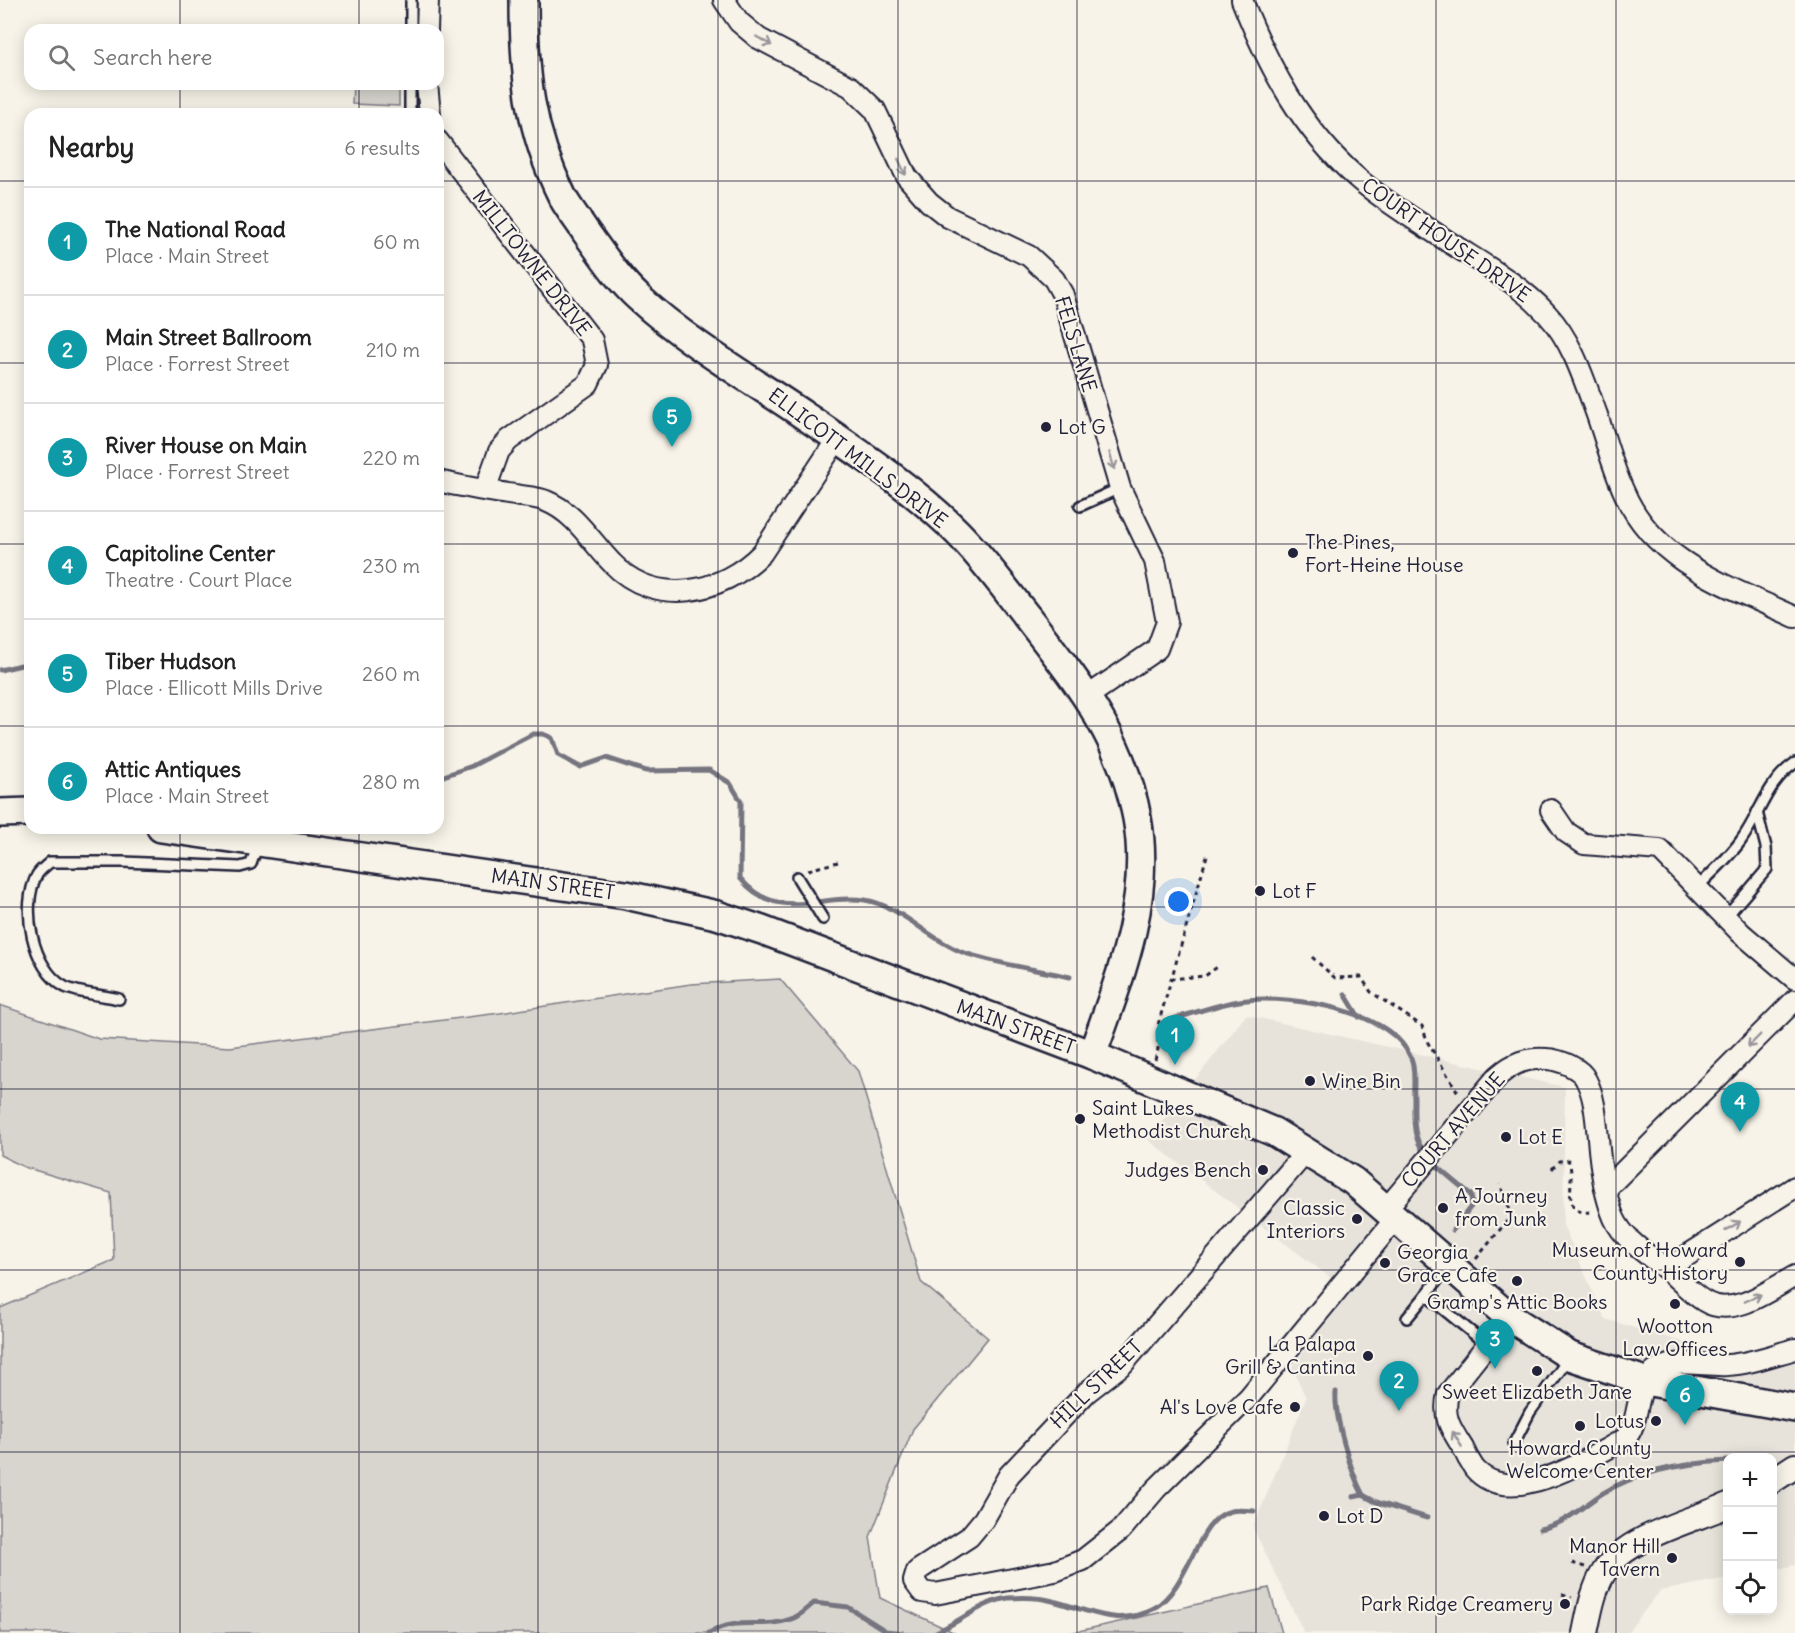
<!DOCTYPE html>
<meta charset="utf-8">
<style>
body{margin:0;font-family:Delius,sans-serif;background:#f2f2f2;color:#222}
.controls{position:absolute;right:18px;bottom:18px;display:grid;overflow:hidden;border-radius:12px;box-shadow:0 3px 15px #0003}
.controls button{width:54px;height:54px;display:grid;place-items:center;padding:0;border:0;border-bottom:2px solid #e0e0e0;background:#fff;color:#222;font:30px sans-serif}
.you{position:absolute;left:1179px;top:902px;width:21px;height:21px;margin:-15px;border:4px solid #fff;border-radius:50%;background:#1a73e8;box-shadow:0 0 0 9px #1a73e833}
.badge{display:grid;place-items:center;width:39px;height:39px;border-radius:50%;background:#22223b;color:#fff;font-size:20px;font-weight:700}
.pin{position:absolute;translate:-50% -50px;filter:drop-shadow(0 2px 3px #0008)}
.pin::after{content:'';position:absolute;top:32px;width:21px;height:18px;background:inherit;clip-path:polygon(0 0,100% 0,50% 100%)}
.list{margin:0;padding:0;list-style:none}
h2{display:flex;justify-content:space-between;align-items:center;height:78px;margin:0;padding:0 24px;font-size:26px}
h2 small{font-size:20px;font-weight:400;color:#767676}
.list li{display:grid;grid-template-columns:39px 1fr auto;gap:18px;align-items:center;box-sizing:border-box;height:108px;padding:0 24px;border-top:2px solid #e0e0e0}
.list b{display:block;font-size:22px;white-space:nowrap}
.list p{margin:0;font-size:20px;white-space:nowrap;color:#767676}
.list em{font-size:20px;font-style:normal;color:#767676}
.icon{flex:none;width:33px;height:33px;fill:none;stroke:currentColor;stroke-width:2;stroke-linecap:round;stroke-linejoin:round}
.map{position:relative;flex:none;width:1795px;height:1633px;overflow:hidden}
.search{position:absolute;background:#fff;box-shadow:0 3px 15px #0003;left:24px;top:24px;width:420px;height:66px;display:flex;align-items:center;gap:15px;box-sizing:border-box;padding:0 21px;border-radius:18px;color:#767676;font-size:22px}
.panel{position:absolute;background:#fff;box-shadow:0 3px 15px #0003;left:24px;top:108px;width:420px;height:726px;border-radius:18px}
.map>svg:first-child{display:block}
</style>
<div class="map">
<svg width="1795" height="1633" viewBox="0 0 1795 1633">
<rect width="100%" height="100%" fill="#f7f3e8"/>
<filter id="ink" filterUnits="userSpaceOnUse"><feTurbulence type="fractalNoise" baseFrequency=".0167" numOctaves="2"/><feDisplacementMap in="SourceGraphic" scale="12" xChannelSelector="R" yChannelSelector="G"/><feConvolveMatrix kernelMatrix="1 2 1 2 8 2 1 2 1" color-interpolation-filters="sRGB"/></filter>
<g filter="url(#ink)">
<path fill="#e7e3db" d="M1246 1015 1565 1087 1563 1225 1605 1319 1721 1353 1795 1356V1565L1773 1570 1772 1458H1728L1727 1578 1660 1591 1627 1633H1304L1253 1528 1306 1398 1292 1367 1348 1291 1148 1140Z"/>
<g fill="#d8d5cf" stroke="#7d7c85" stroke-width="1.5">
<path d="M353 84H399V106L352 104Z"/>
<path d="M780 979 858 1071 921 1282 988 1338 913 1429 870 1537 880 1598 955 1633H0V1308L114 1260 111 1193 24 1167 0 1155V1005L99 1039 230 1047 500 1013 691 984Z"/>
<path d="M1269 1588 1282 1633H1070Z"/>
</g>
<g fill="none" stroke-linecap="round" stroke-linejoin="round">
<g stroke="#76747f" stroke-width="5">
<path d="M0 670 30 663"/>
<path d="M438 778 472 766 533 734H543L552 738 558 755 580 767 606 758 646 771 709 770 730 783 741 801 740 878C778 924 819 893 865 900 901 906 928 939 962 952 996 964 1034 969 1070 977"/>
<path d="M1345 994 1359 1017"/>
<path d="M1176 1018C1199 1012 1223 1002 1247 1000 1292 995 1391 1010 1411 1058 1416 1069 1413 1087 1414 1099 1414 1110 1413 1124 1416 1135 1421 1159 1454 1179 1471 1195L1472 1205 1453 1230"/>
<path d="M1336 1392C1334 1416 1351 1473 1363 1495"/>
<path d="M1363 1495 1376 1502 1427 1518"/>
<path d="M1353 1497 1363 1495"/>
<path d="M1540 1529C1566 1524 1581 1507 1603 1493 1639 1471 1687 1463 1728 1461"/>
<path d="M709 1633C741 1615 762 1630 791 1619 799 1617 807 1608 814 1603L848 1607 886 1631 903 1633"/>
<path d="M934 1633C957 1624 983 1601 1008 1598 1023 1597 1039 1597 1053 1601 1089 1610 1119 1629 1154 1608 1191 1586 1196 1519 1231 1511 1238 1509 1247 1511 1254 1511"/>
</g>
<g stroke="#22223b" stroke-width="14">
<g id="service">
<path d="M411 30V0"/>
<path d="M410 114V84"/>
<path d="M1080 506 1120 488"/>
<path d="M797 877 823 919"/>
<path d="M1697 888C1712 872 1730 857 1742 839 1761 812 1767 782 1795 763"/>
<path d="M1726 917 1767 869 1766 847 1757 812"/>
<path d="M119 999C102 995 80 994 65 987 32 970 20 906 37 875 40 870 46 866 50 862H123L240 867 251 864 258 844"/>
<path d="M1448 1267 1426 1295 1486 1344"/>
<path d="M1407 1318 1426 1295"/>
<path d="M1514 1443 1530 1412 1569 1358"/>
</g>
</g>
<g stroke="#22223b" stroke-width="24">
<g id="minor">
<path d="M724 0 739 22 758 38 851 87 875 110 907 177 929 202 948 217 1029 256 1054 279 1063 295 1120 488 1155 561 1167 622 1157 649 1088 696"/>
<path d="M1242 0C1269 68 1301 128 1356 177 1382 200 1413 218 1441 237 1477 261 1518 282 1547 314 1573 342 1584 380 1597 415 1606 441 1613 468 1624 492 1654 563 1731 587 1795 617"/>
<path d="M427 30 428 0"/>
<path d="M427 84 430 114"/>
<path d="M438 141 592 340 597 365 588 384 509 440 499 451 485 490"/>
<path d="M438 481C463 487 489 491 515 495 524 497 537 497 546 501 576 513 591 542 612 563 655 608 722 594 762 553L838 438"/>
<path d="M1551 810 1566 832 1584 844 1660 850 1741 933 1795 979"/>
<path d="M1307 1151 1123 1364 1087 1392 1009 1475 984 1519 969 1537 917 1571 914 1581 922 1592 935 1594 1055 1571 1083 1560 1121 1530 1156 1489 1249 1397 1397 1217"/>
<path d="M1606 1189 1795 1000"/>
<path d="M1387 1208 1498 1076C1513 1063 1527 1057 1547 1059 1560 1060 1581 1068 1586 1080 1595 1097 1596 1119 1598 1138 1600 1164 1604 1194 1614 1218 1626 1244 1652 1256 1672 1274 1682 1283 1692 1294 1704 1301 1733 1319 1769 1290 1795 1276"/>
<path d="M1666 1269 1795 1187"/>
<path d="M1509 1317 1448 1394C1442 1417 1451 1429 1463 1448 1466 1455 1470 1462 1474 1468 1510 1511 1588 1458 1625 1439 1639 1423 1635 1401 1645 1383 1661 1353 1701 1367 1727 1365 1749 1364 1773 1355 1795 1349"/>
</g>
</g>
<g stroke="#22223b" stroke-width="28">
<g id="tertiary">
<path d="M1772 1481 1795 1466"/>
<path d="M1585 1633C1589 1614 1593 1589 1604 1572 1625 1537 1691 1521 1728 1505"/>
</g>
</g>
<g stroke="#22223b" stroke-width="32">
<g id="secondary">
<path d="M524 0C524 74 529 130 563 198 569 209 578 220 585 231 601 253 618 279 639 298 688 343 749 378 805 416 856 451 912 487 957 532 983 558 1005 589 1028 618 1077 682 1122 736 1137 818 1152 899 1119 980 1092 1055"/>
<path d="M0 813 30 812"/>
<path d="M161 828 626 895 717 915 762 930 1092 1055 1274 1132 1353 1181 1509 1317 1570 1356 1645 1381 1795 1408"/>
</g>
</g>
<g stroke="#22223b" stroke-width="3" stroke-dasharray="4.5 4.5" stroke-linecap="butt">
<path d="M808 870 838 862"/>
<path d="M1312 957 1335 978 1361 977 1371 992 1422 1026 1428 1043 1459 1094"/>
<path d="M1170 979 1205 976 1220 965"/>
<path d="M1155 1060 1158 1049V1025L1208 852"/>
<path d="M1552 1169 1559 1161 1568 1160C1578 1178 1557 1216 1592 1212"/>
<path d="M1476 1259 1512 1215 1500 1184"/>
<path d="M1572 1563 1585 1567"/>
<path d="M1562 1594 1572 1597"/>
</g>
<use href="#service" stroke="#f7f3e8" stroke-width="9"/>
<use href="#minor" stroke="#f7f3e8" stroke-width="20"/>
<use href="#tertiary" stroke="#f7f3e8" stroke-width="24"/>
<use href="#secondary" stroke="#f7f3e8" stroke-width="27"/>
</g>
<defs><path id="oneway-shaft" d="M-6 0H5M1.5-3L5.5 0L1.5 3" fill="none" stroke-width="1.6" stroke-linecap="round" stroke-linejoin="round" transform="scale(1.5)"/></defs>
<g stroke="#97959a">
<use href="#oneway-shaft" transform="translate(764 41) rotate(30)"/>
<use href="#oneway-shaft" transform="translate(902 167) rotate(65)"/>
<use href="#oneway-shaft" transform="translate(1112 461) rotate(73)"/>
<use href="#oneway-shaft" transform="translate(1754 1041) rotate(135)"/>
<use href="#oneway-shaft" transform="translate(1733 1226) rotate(-32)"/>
<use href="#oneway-shaft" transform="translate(1753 1298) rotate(-24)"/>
<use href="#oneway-shaft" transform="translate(1457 1439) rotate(-121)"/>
</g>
</g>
<path fill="none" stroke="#22223b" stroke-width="1.5" stroke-opacity="0.55" d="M180 0V30M359 0V30M538 0V1633M718 0V1633M898 0V1633M1077 0V1633M1256 0V1633M1436 0V1633M1616 0V1633M180 84V114M359 84V114M0 181H30M438 181H1795M0 363H30M438 363H1795M0 544H30M438 544H1795M0 726H30M438 726H1795M180 828V1633M359 828V1633M0 907H1795M0 1089H1795M0 1270H1795M0 1452H1795"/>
<g fill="#22223b" stroke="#f7f3e8" stroke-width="2">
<circle cx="1046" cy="427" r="6"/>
<circle cx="1293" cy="553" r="6"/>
<circle cx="1260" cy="891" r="6"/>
<circle cx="1310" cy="1081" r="6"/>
<circle cx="1080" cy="1119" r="6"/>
<circle cx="1506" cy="1137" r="6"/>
<circle cx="1263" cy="1170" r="6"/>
<circle cx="1443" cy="1208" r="6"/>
<circle cx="1357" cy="1219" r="6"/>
<circle cx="1740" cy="1262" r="6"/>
<circle cx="1385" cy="1263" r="6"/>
<circle cx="1517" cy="1281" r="6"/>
<circle cx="1675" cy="1304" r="6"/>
<circle cx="1368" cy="1356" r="6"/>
<circle cx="1537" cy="1371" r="6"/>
<circle cx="1295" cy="1407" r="6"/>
<circle cx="1656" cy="1421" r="6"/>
<circle cx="1580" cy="1426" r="6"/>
<circle cx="1324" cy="1516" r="6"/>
<circle cx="1672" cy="1558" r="6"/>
<circle cx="1565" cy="1604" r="6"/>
</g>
<g text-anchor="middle" stroke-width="4.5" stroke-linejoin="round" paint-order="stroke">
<g font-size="20" fill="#22223b" stroke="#f7f3e8">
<text transform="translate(1446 240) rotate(35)" y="7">COURT HOUSE DRIVE</text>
<text transform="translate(532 263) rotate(52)" y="7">MILLTOWNE DRIVE</text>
<text transform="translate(1076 344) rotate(73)" y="7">FELS LANE</text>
<text transform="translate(858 458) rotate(37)" y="7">ELLICOTT MILLS DRIVE</text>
<text transform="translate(553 884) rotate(8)" y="7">MAIN STREET</text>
<text transform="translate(1016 1027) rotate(20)" y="7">MAIN STREET</text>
<text transform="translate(1453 1130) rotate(-49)" y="7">COURT AVENUE</text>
<text transform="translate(1096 1384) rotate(-44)" y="7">HILL STREET</text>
</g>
<g font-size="20" fill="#22223b" stroke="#f7f3e8" text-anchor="start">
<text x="1058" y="434">Lot G</text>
<text x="1305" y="549">The Pines,<tspan x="1305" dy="23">Fort-Heine House</tspan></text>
<text x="1272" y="898">Lot F</text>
<text x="1322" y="1088">Wine Bin</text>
<text x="1092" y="1115">Saint Lukes<tspan x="1092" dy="23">Methodist Church</tspan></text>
<text x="1518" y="1144">Lot E</text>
<text x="1251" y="1177" text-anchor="end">Judges Bench</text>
<text x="1455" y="1203">A Journey<tspan x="1455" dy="23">from Junk</tspan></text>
<text x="1345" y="1215" text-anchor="end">Classic<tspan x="1345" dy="23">Interiors</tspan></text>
<text x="1728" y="1257" text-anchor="end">Museum of Howard<tspan x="1728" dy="23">County History</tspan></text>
<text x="1397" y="1259">Georgia<tspan x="1397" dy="23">Grace Cafe</tspan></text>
<text x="1517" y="1309" text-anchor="middle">Gramp's Attic Books</text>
<text x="1675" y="1333" text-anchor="middle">Wootton<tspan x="1675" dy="23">Law Offices</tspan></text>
<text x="1356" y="1351" text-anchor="end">La Palapa<tspan x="1356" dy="23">Grill &amp; Cantina</tspan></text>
<text x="1537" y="1399" text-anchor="middle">Sweet Elizabeth Jane</text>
<text x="1283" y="1414" text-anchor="end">Al's Love Cafe</text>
<text x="1644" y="1428" text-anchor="end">Lotus</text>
<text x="1580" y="1455" text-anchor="middle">Howard County<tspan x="1580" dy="23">Welcome Center</tspan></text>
<text x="1336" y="1523">Lot D</text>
<text x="1660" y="1553" text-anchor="end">Manor Hill<tspan x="1660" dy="23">Tavern</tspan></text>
<text x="1553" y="1611" text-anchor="end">Park Ridge Creamery</text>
</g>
</g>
</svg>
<div class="controls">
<button>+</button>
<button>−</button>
<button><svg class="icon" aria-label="locate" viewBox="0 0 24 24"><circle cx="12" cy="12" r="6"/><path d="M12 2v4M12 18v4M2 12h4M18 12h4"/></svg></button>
</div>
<div class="you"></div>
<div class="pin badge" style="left:1175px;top:1065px;background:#0f9aa8">1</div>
<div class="pin badge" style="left:1399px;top:1411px;background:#0f9aa8">2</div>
<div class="pin badge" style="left:1495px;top:1369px;background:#0f9aa8">3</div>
<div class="pin badge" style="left:1740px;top:1132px;background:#0f9aa8">4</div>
<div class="pin badge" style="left:672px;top:447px;background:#0f9aa8">5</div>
<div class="pin badge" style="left:1685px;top:1425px;background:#0f9aa8">6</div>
<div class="search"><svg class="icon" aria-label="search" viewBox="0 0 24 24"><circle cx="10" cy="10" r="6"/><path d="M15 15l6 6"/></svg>Search here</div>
<section class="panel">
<h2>Nearby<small>6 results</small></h2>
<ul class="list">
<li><span class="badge" style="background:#0f9aa8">1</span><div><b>The National Road</b><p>Place · Main Street</p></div><em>60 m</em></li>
<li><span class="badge" style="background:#0f9aa8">2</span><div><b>Main Street Ballroom</b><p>Place · Forrest Street</p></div><em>210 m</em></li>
<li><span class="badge" style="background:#0f9aa8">3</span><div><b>River House on Main</b><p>Place · Forrest Street</p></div><em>220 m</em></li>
<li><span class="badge" style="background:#0f9aa8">4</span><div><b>Capitoline Center</b><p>Theatre · Court Place</p></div><em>230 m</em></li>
<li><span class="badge" style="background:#0f9aa8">5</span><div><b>Tiber Hudson</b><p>Place · Ellicott Mills Drive</p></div><em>260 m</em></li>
<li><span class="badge" style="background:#0f9aa8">6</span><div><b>Attic Antiques</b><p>Place · Main Street</p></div><em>280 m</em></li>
</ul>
</section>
</div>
